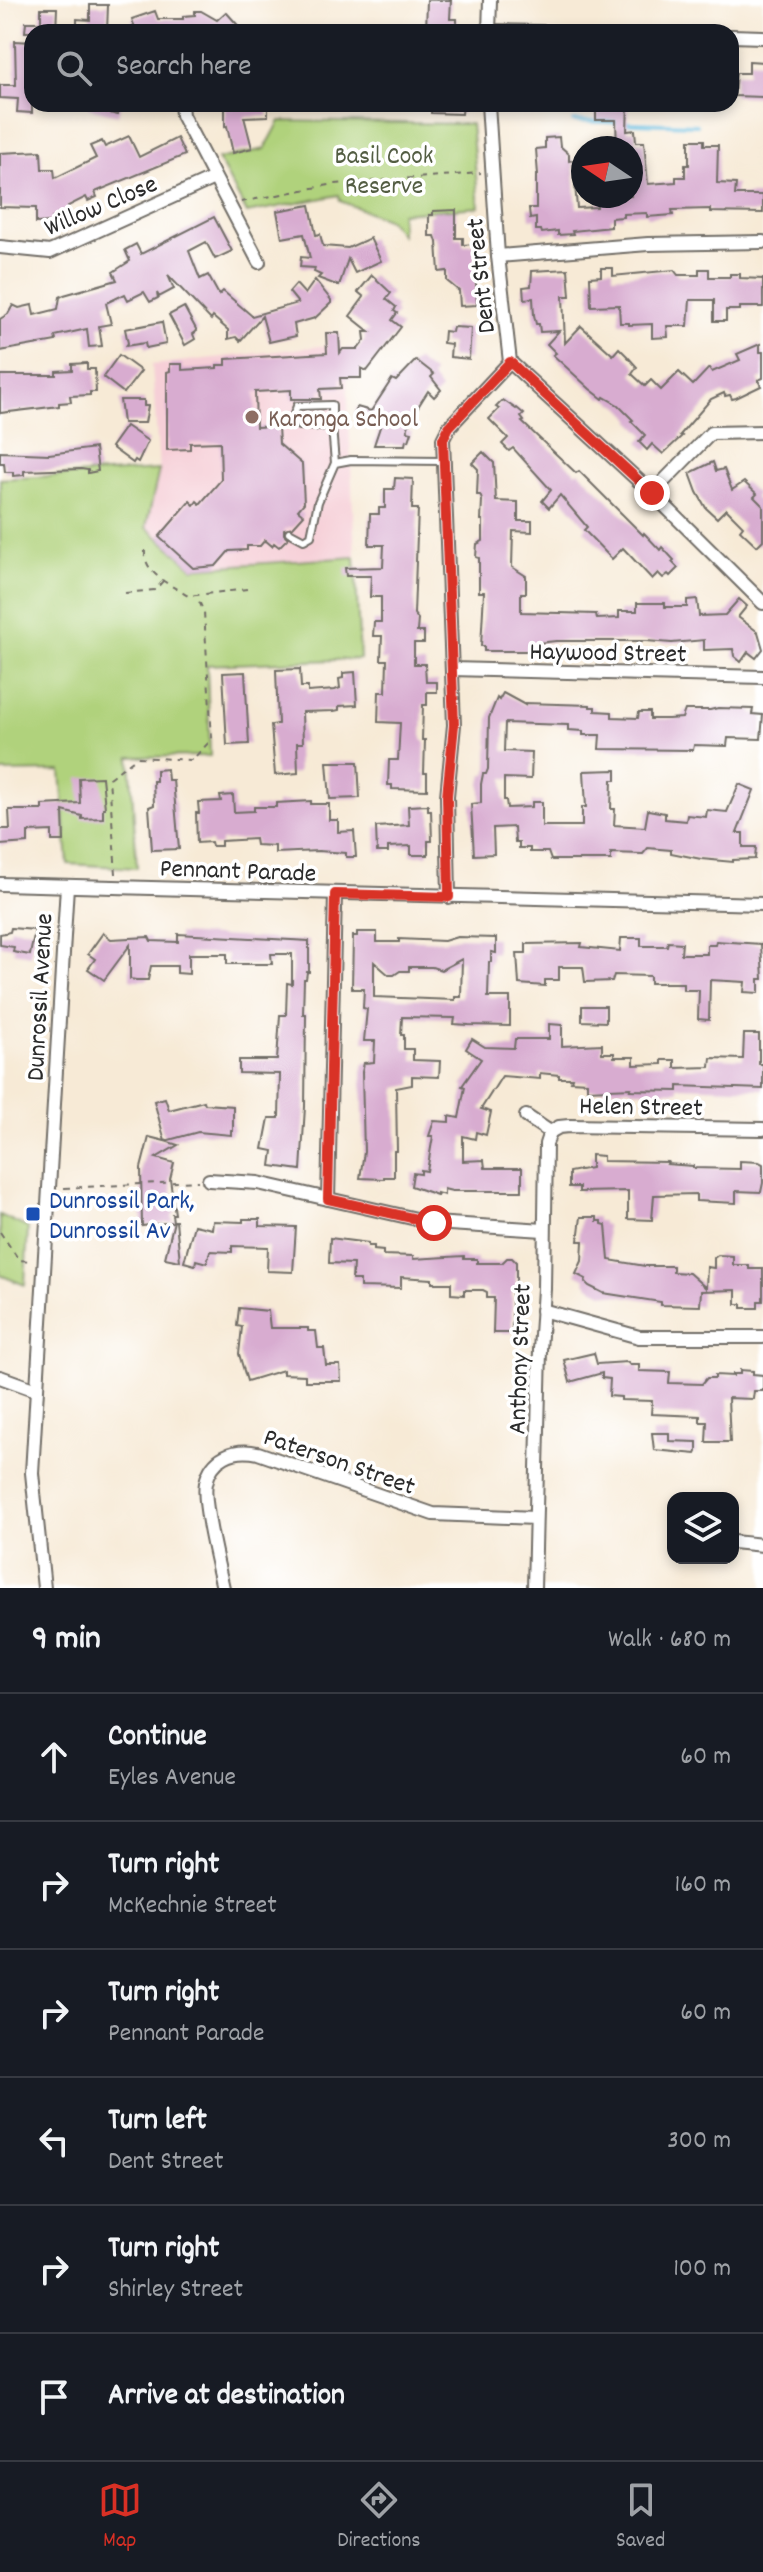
<!DOCTYPE html>
<meta charset="utf-8">
<style>
body{margin:0;font-family:Dekko,sans-serif;background:#20242c;color:#f1f3f6}
.controls{position:absolute;right:24px;bottom:24px;display:grid;overflow:hidden;border-radius:16px;box-shadow:0 4px 12px #0003}
.controls button{width:72px;height:72px;display:grid;place-items:center;padding:0;border:0;border-bottom:2px solid #363941;background:#171b24;color:#f1f3f6;font:40px sans-serif}
.compass{position:absolute;left:571px;top:136px;width:72px;height:72px;border-radius:50%;background:#171b24;box-shadow:0 4px 12px #0003;rotate:283deg}
.stop{position:absolute;width:24px;height:24px;margin:-18px;border:6px solid #d93025;border-radius:50%;background:#fff}
.stop.end{background:#d93025;border-color:#fff;box-shadow:0 2px 8px #0008}
.list{margin:0;padding:0;list-style:none}
h2{display:flex;justify-content:space-between;align-items:center;height:104px;margin:0;padding:0 32px;font-size:34px}
h2 small{font-size:26px;font-weight:400;color:#9ea1a6}
.list li{display:grid;grid-template-columns:52px 1fr auto;gap:24px;align-items:center;box-sizing:border-box;height:128px;padding:0 32px;border-top:2px solid #363941}
.list b{display:block;font-size:30px;white-space:nowrap}
.list p{margin:0;font-size:26px;white-space:nowrap;color:#9ea1a6}
.list em{font-size:26px;font-style:normal;color:#9ea1a6}
.icon{flex:none;width:44px;height:44px;fill:none;stroke:currentColor;stroke-width:2;stroke-linecap:round;stroke-linejoin:round}
.map{position:relative;flex:none;width:763px;height:1588px;overflow:hidden}
.search{position:absolute;background:#171b24;box-shadow:0 4px 12px #0003;left:24px;right:24px;top:24px;height:88px;display:flex;align-items:center;gap:20px;box-sizing:border-box;padding:0 28px;border-radius:24px;color:#9ea1a6;font-size:30px}
.sheet{height:872px;background:#171b24}
nav{display:flex;justify-content:space-around;align-items:center;box-sizing:border-box;height:112px;border-top:2px solid #363941;background:#171b24;font-size:22px;color:#9ea1a6}
nav a{display:grid;justify-items:center;gap:4px}
nav .on{color:#d93025}
.map>svg:first-child{display:block}
</style>
<div class="map">
<svg width="763" height="1588" viewBox="0 0 763 1588">
<rect width="100%" height="100%" fill="#fff"/>
<filter id="ink" filterUnits="userSpaceOnUse"><feTurbulence type="fractalNoise" baseFrequency=".0125" numOctaves="2"/><feDisplacementMap in="SourceGraphic" scale="16" xChannelSelector="R" yChannelSelector="G"/><feConvolveMatrix kernelMatrix="1 2 1 2 8 2 1 2 1" color-interpolation-filters="sRGB"/></filter>
<filter id="wash" filterUnits="userSpaceOnUse"><feTurbulence type="fractalNoise" baseFrequency=".006" numOctaves="4" result="noise"/><feDisplacementMap in="SourceGraphic" scale="32" xChannelSelector="R" yChannelSelector="G"/><feGaussianBlur stdDeviation="1.8" result="paint"/><feColorMatrix in="noise" values="0 0 0 0 0 0 0 0 0 0 0 0 0 0 0 0 0 1.4 0 .05"/><feComposite in="paint" operator="in"/></filter>
<g filter="url(#wash)">
<rect width="100%" height="100%" fill="#f7ead6"/>
<path fill="#f6cfd7" d="M330 345 346 351 355 557 193 568 146 527 159 470 152 365Z"/>
<g fill="#b0d27b" stroke="#6e7e53" stroke-width="2">
<path d="M280 121 471 124 479 207 401 213V235L389 220 340 201 339 195 247 213 218 159 265 149Z"/>
<path d="M159 470 146 527 193 568 355 557 360 659 207 665 210 756 130 757 137 868 68 864 61 771 0 772V479Z"/>
<path d="M0 1215 28 1228 25 1285 0 1275Z"/>
</g>
<g fill="none" stroke-linecap="round" stroke-linejoin="round">
<path stroke="#60bbde" stroke-width="4" d="M573 121 697 125"/>
</g>
<g id="blocks">
<g fill="#d8acd0" fill-rule="evenodd">
<path d="M427 0H451L450 19H457V29H453V32H426Z"/>
<path d="M90 5H108L107 32 77 31V19L90 20Z"/>
<path d="M41 8H57L56 32H25L26 22H41Z"/>
<path d="M155 11 158 19H183V16L195 15V11H201L217 20 226 12 244 32H136L132 19Z"/>
<path d="M15 41 32 42V113L17 112 18 99 0 98V85H16Z"/>
<path d="M749 61 763 62V97L734 96 736 73H749Z"/>
<path d="M88 104H121L118 115 88 108Z"/>
<path d="M225 104H268V116L244 117 252 148 233 153 227 126 225 127Z"/>
<path d="M431 104H463L462 114 431 113Z"/>
<path d="M596 104H628L627 131 635 130 636 142H644L648 184 676 182V177H685V165H689V140H704V145H718L717 183 736 184 735 195H763V213L710 212V209L672 210 673 215 647 217V213L623 214V217L611 218V227L572 231 573 234 558 235V231L542 233 541 230H536V218L530 219 529 208H536V175H538L536 149 545 148V138L559 137 560 146 569 154V161L573 160 577 208 597 207V203L611 202V196H631V148H617L616 120H596Z"/>
<path d="M129 136 139 157 177 138 185 155 95 192 97 197 88 201 86 197 68 206V214L58 215V217L52 218V222L36 223V208L0 207V153L41 151 42 169H54L55 178 96 158 90 146 102 141 105 147Z"/>
<path d="M310 205 316 235 320 234 323 246 348 248 370 238 381 261 355 273 348 259 339 286 318 278 321 275 314 272 315 268 300 267 301 257 310 258 304 234 282 238 277 211Z"/>
<path d="M456 210V238H463V245L474 244 477 305 460 306 459 291 447 281V271L439 272 437 242 435 236H429V215H433V211Z"/>
<path d="M214 217 232 251 215 259 206 242 189 251 200 279 208 275 219 295 223 291 252 316 298 303 289 292 296 284 305 294 315 280 331 300V303L315 318 294 324 296 336 269 342 262 316 240 341 236 337 228 339V330L213 317 211 320 168 275 174 289 159 297 157 293 158 298 150 302 144 292 128 300 125 294 106 303 111 324 99 326 102 346 89 347 87 329 55 336 56 341 0 351V319L8 314 13 305 19 308 32 305 34 315 58 309 60 297 64 295 117 280 113 272 130 261 125 250 136 244 141 254Z"/>
<path d="M601 268H613V276L674 270 678 275H699V269H709V277H730V274H740V278L763 279V307H740V310H726V321H714V300H690L688 326H667L668 337 652 338V324L629 325V323H620L619 305 591 306 590 277 601 276Z"/>
<path d="M568 269 570 296H563L565 343 581 326 613 355 619 348 627 356 637 367 632 374 645 386 651 380 661 390 679 372 693 385 709 368 712 372 740 360 737 354 760 344V352H763V378L758 380 761 386 736 398 732 399 730 395 725 396 724 393 711 399 680 435 682 436 663 454 652 444 647 450 639 442 645 435 631 421 633 420 618 405 604 397 603 399 590 389 553 355 556 353 547 344 559 331 540 332 539 324H536L534 315 533 298 524 299 523 287 531 286 532 271Z"/>
<path d="M372 275 391 293 386 299 396 307 394 311 397 313 392 320 401 327 367 371 361 368V378H340L341 388 320 389 321 399H291V390L255 392 256 427 278 426 279 444 302 464 304 503 298 510 304 515 293 527 284 529V534L288 538 279 547 274 543 272 546 265 540 260 546H247V550L229 551 216 566 193 568 159 537 190 501 194 505 197 501 200 504 221 480 220 442 190 443V449L167 450V372L170 371V364H182V370L217 368V365H226V359L327 353 326 333H339L340 353 343 349H358L365 340 364 332H370L350 316 364 297 358 292Z"/>
<path d="M184 307 197 331 193 334 195 339 185 345 169 315Z"/>
<path d="M162 322 166 344 146 348 145 343 126 346 128 343 125 329Z"/>
<path d="M453 327 471 328 469 359 450 357 451 344 443 343 444 331 452 332Z"/>
<path d="M119 355 141 371 124 393 103 377Z"/>
<path d="M416 360 434 374 431 377 441 390 434 397 428 391 411 418 407 431 412 432 409 441 406 440 405 445H374L381 424 354 416 357 407 371 411 392 379 396 381Z"/>
<path d="M87 363V369H95L96 392H90V395L70 396 71 402 59 403V406L0 413V375H56V371L72 370V364Z"/>
<path d="M120 400H144V406H148L145 423H123Z"/>
<path d="M503 400 516 409 517 408 524 414 521 417 524 421 522 422 576 473 579 471 643 535 644 533 660 550 662 547 674 560 672 562 678 568 670 576 668 574 663 578 658 573 652 579 623 548 612 559 584 530 587 527 560 495 549 508 542 501 551 490 513 448 509 451 502 444 508 438 489 419 499 409 496 407Z"/>
<path d="M126 426 148 441 138 462 135 460 133 463 111 447Z"/>
<path d="M95 448 98 471 88 473V470L81 469 24 471V475L13 476V472H5L4 463H0V452L49 454Z"/>
<path d="M483 452 494 463 496 501 518 502V521H532V532L513 531 512 567 526 576V593H521V612L596 614 597 619 619 618V611H637V603H665V607H687V600L697 599 699 616 725 615 739 599 747 606 738 617 758 632 763 649 756 658 748 652 741 662 734 656 733 649 704 650V640L672 643 646 641H556L538 643V649H532V651H484V646H481L484 592H479V558L476 557 477 544 483 541V520H481L482 500 480 495H477L478 469 472 463Z"/>
<path d="M713 462 716 471 724 469 732 490 744 482 757 494 754 497 763 506V540L757 546 740 530 743 526 726 509 717 518 706 508 697 492 690 473Z"/>
<path d="M395 478 413 479 412 509H418L414 614 418 619 417 632H424V643H414V664H425L426 682H437V692H427V705H423L422 740H425L424 773H427V790L392 789V785H388L389 760H398L400 723 378 722 379 692H386L387 660H381L382 636H373L374 622H381V597H370L371 576H346L345 568 383 567 384 545H369L370 514H379V508H385V489H394Z"/>
<path d="M300 669 301 687H308V692L335 690 340 688 339 679 343 678V673L355 672 357 705 339 706V710L334 711 302 712 303 743H297L298 773 275 775 271 725 278 724 276 670Z"/>
<path d="M245 672 249 744 227 745 223 673Z"/>
<path d="M503 693 525 705V703L590 705V707H595V711L612 712V717L638 718 639 712H650V719H668L682 718 685 710H710L718 708 753 709 752 714 763 715 761 739 728 738 727 746 694 745 693 750 599 749 600 735H583V731L568 730V725L505 723 504 751 532 752 531 779 504 778V800H506L507 808 532 807V802H542V826H582V807H586L584 771 616 770V780H612L611 809H615L614 825 645 827 648 810 665 813V819L686 821 687 815 706 817 707 810 727 812 739 784 754 790 737 833H743V847H756L755 859 733 860V862L701 859 671 853V850L648 848 643 854 611 853V860H551L548 852H530V848H519V842H515L514 827 493 828 494 854 474 855 471 804 481 803V784L483 774H486L488 769 489 718 497 698 499 700Z"/>
<path d="M327 762H358L360 798 330 799Z"/>
<path d="M167 769 168 780H173L179 849 152 850 149 807 154 805 153 781H156V770Z"/>
<path d="M102 777 105 808H103V818L82 819V816L63 811 64 841H52V831L28 832V843L0 845V829H10L9 810H42V805L80 803 79 778Z"/>
<path d="M233 795 234 812 254 811V807H276V803L311 801V804H329V820H338V832L354 831 356 857H346V853L318 851 275 853V846L256 845 255 839 221 841V846H212L211 842 197 843 196 813H199L198 802 221 801 220 796Z"/>
<path d="M428 805V810H431L432 841H428V855H411V846L388 847V852H377L376 827 409 825 408 806Z"/>
<path d="M11 928 35 930 30 955 13 952 14 947 0 945V934L10 932Z"/>
<path d="M357 932H377V942H399V939L444 941 457 937 496 938V953L491 952V962H489L488 997H510V1026L469 1025 454 1024 455 1018 402 1017 401 1035H404V1049H413V1060L440 1061 439 1077 412 1076V1085L396 1088 397 1151H394V1177H384V1179L360 1178 364 1152 362 1072 364 1063 374 1062 375 1041H364L367 1009 363 1008 364 989H352L353 936H357ZM462 959 461 997H455V1000L374 997V962L389 975H394L400 971H409V967H432L441 970Z"/>
<path d="M103 933 111 939 149 937 151 941 178 942V934L309 941V972H307L306 979H304L303 1014H306L305 1107 301 1170 271 1166 273 1151 263 1149 269 1118H279L280 1074 239 1073V1060H277L280 1015H286L287 983 292 984V954H271L272 964H227V954H189V974L177 973V966H151L148 980H136L130 979V945L104 980 88 969 95 959 88 954Z"/>
<path d="M621 938H641V946H667L668 942 682 943 681 954H707V945H715L716 941 761 944 763 979H759V993L744 992 745 982 710 980 709 1020 698 1019 699 990H683V983H650V976L614 975 612 981 585 982 583 967H559V980H545V986L519 984 517 953H526V944L582 943 581 947 620 951Z"/>
<path d="M582 1006H606V1022L582 1021Z"/>
<path d="M549 1024 562 1025V1046L602 1044V1053H614V1057H634V1065L662 1064V1060H675V1068L710 1067 711 1058 743 1059 744 1034H759V1064H763V1089L678 1086V1091L630 1090 631 1088 587 1090V1082L571 1081 572 1078H559V1075L540 1073V1079L502 1076 481 1109 491 1112 486 1135 476 1132 475 1139 463 1136V1161L484 1160 485 1168H522V1191H452L444 1189V1195L437 1193V1195L411 1186 413 1173 421 1174V1170L427 1171 433 1136H429L434 1121 449 1122V1116L459 1118 465 1087 462 1086 481 1059 466 1049 472 1039 485 1047 514 1048 515 1039H549Z"/>
<path d="M165 1098 169 1110 204 1101 205 1104 233 1106V1131H231V1135L198 1132 165 1141 178 1145 156 1158 174 1163 170 1179 175 1214H172L173 1222 142 1226 141 1168 149 1137 165 1141 154 1101Z"/>
<path d="M591 1155 603 1156V1161L668 1162 667 1164 693 1166V1168L740 1169V1161L759 1162 763 1164V1183L761 1192 736 1191V1203L696 1201V1194L654 1195 652 1220 628 1219V1191L579 1192V1187H569V1172L591 1168Z"/>
<path d="M581 1217H597V1221H602V1224L606 1225 609 1260 645 1266H673V1272L689 1273 706 1288 707 1267 714 1268V1258L718 1255 733 1256V1265H749V1269H763V1301H758V1308H742V1304H736V1290L701 1291 700 1306 661 1305V1302L603 1293 589 1286 585 1282 586 1279 576 1274 582 1261 583 1241H578Z"/>
<path d="M243 1219H260V1226L296 1227 293 1272 267 1271 268 1247 232 1246V1252L210 1251 207 1263 196 1260 195 1265 184 1262 194 1225 212 1229 213 1221 243 1222Z"/>
<path d="M174 1221H176L180 1261 165 1258Z"/>
<path d="M330 1238 368 1243V1246H374V1250L383 1251V1255L413 1256V1259L464 1256V1259H477V1263H502L507 1258H512L516 1262V1285L514 1292H512V1333H493L494 1298H487V1292L483 1290H464V1295L451 1294V1283H432V1279L401 1277V1288L360 1287V1280H352L353 1264 329 1263Z"/>
<path d="M239 1308 268 1311 270 1328H308V1331H316L318 1348H324L326 1365H340L341 1381H305V1375L283 1374V1370L247 1381 239 1354 242 1327 237 1326Z"/>
<path d="M594 1353 597 1364 627 1362 630 1365H639V1371L670 1372 669 1383 702 1384 707 1378H715V1375L733 1376V1374H740V1370L753 1371V1374L763 1375V1391H754L753 1399 728 1398 730 1442H706L707 1422H700V1416L651 1414 652 1401 621 1400V1397L609 1396 610 1379 602 1378V1373L570 1382 564 1360Z"/>
<path d="M652 1433H669V1441L697 1442V1452L696 1454 654 1450Z"/>
</g>
</g>
</g>
<g filter="url(#ink)">
<use href="#blocks" fill-opacity="0" stroke="#726e67" stroke-width="2"/>
<g fill="none" stroke-linecap="round" stroke-linejoin="round">
<g stroke="#726e67" stroke-width="10">
<g id="service">
<path d="M332 427V405L297 406 294 414 299 426 332 427 335 463"/>
<path d="M289 532 304 540 311 536 318 502 335 463 351 460 442 461"/>
</g>
</g>
<g stroke="#726e67" stroke-width="16">
<g id="minor">
<path d="M489 31 543 32"/>
<path d="M489 32 490 0"/>
<path d="M731 36 763 37"/>
<path d="M181 104 182 115 259 262"/>
<path d="M0 247 50 252 214 178"/>
<path d="M498 256 648 244 763 242"/>
<path d="M510 362 652 493 763 603"/>
<path d="M652 493 711 433 763 432"/>
<path d="M452 669 763 677"/>
<path d="M0 884 763 904"/>
<path d="M449 897 447 796 454 725 443 439 449 427 510 362 498 256 488 104"/>
<path d="M526 1116 550 1132"/>
<path d="M550 1132 559 1127 569 1126 763 1129"/>
<path d="M209 1180 258 1183 434 1223 544 1230"/>
<path d="M328 1199 335 894"/>
<path d="M542 1310 639 1337H763"/>
<path d="M0 1377 36 1390"/>
<path d="M733 1542 763 1545"/>
<path d="M44 1588 32 1473 67 886"/>
<path d="M223 1588C218 1566 202 1502 206 1483 211 1457 234 1448 258 1453L433 1514 535 1518"/>
<path d="M534 1588 540 1350 544 1289 546 1144 550 1132"/>
</g>
</g>
<g stroke="#726e67" stroke-width="2" stroke-dasharray="6 6" stroke-linecap="butt">
<path d="M241 202 334 184 481 173"/>
<path d="M145 550C143 574 170 584 188 596L247 589"/>
<path d="M125 593 155 590 163 581"/>
<path d="M116 874 109 778 137 757 192 760 212 739 204 612 197 597"/>
<path d="M64 1188 198 1181"/>
<path d="M0 1232 19 1260 32 1261"/>
</g>
<use href="#service" stroke="#fff" stroke-width="6"/>
<use href="#minor" stroke="#fff" stroke-width="12"/>
</g>
</g>
<g fill="none" stroke-linecap="round" stroke-linejoin="round" filter="url(#ink)">
<path stroke="#d93025" stroke-width="10" d="M434 1223 328 1199 335 894 449 897 447 796 454 725 443 439 449 427 510 362 652 493"/>
</g>
<circle fill="#8d6e63" stroke="#fff" stroke-width="3" cx="252" cy="417" r="8"/>
<rect fill="#1a4fb4" stroke="#fff" stroke-width="3" x="25" y="1206" width="16" height="16" rx="4"/>
<g text-anchor="middle" stroke-width="7" stroke-linejoin="round" paint-order="stroke">
<g font-size="26" fill="#535d43" stroke="#fff">
<text x="384" y="163">Basil Cook<tspan x="384" dy="30">Reserve</tspan></text>
</g>
<g font-size="26" fill="#2b2b2b" stroke="#fff">
<text transform="translate(100 204) rotate(-23)" y="9">Willow Close</text>
<text transform="translate(479 276) rotate(-96)" y="9">Dent Street</text>
<text transform="translate(608 651) rotate(1)" y="9">Haywood Street</text>
<text transform="translate(238 869) rotate(2)" y="9">Pennant Parade</text>
<text transform="translate(38 997) rotate(-87)" y="9">Dunrossil Avenue</text>
<text transform="translate(641 1105) rotate(1)" y="9">Helen Street</text>
<text transform="translate(518 1359) rotate(-88)" y="9">Anthony Street</text>
<text transform="translate(340 1460) rotate(19)" y="9">Paterson Street</text>
</g>
<g font-size="26" fill="#785e54" stroke="#fff" text-anchor="start">
<text x="268" y="426">Karonga School</text>
</g>
<g font-size="26" fill="#164399" stroke="#fff" text-anchor="start">
<text x="49" y="1208">Dunrossil Park,<tspan x="49" dy="30">Dunrossil Av</tspan></text>
</g>
</g>
</svg>
<div class="controls">
<button><svg class="icon" aria-label="layers" viewBox="0 0 24 24"><path d="M12 4l9 5-9 5-9-5zM3 14l9 5 9-5"/></svg></button>
</div>
<svg class="compass" viewBox="-18 -18 36 36"><path d="M0-13l5 13h-10z" fill="#e53935"/><path d="M0 13l5-13h-10z" fill="#9ea1a6"/></svg>
<div class="stop" style="left:434px;top:1223px"></div>
<div class="stop end" style="left:652px;top:493px"></div>
<div class="search"><svg class="icon" aria-label="search" viewBox="0 0 24 24"><circle cx="10" cy="10" r="6"/><path d="M15 15l6 6"/></svg>Search here</div>
</div>
<section class="sheet">
<h2>9 min<small>Walk · 680 m</small></h2>
<ul class="list">
<li><svg class="icon" aria-label="ahead" viewBox="0 0 24 24"><path d="M12 20V5M6 11l6-6 6 6"/></svg><div><b>Continue</b><p>Eyles Avenue</p></div><em>60 m</em></li>
<li><svg class="icon" aria-label="right" viewBox="0 0 24 24"><path d="M7 20v-9h11M14 6l5 5-5 5"/></svg><div><b>Turn right</b><p>McKechnie Street</p></div><em>160 m</em></li>
<li><svg class="icon" aria-label="right" viewBox="0 0 24 24"><path d="M7 20v-9h11M14 6l5 5-5 5"/></svg><div><b>Turn right</b><p>Pennant Parade</p></div><em>60 m</em></li>
<li><svg class="icon" aria-label="left" viewBox="0 0 24 24"><path d="M17 20v-9H6M10 6l-5 5 5 5"/></svg><div><b>Turn left</b><p>Dent Street</p></div><em>300 m</em></li>
<li><svg class="icon" aria-label="right" viewBox="0 0 24 24"><path d="M7 20v-9h11M14 6l5 5-5 5"/></svg><div><b>Turn right</b><p>Shirley Street</p></div><em>100 m</em></li>
<li><svg class="icon" aria-label="arrive" viewBox="0 0 24 24"><path d="M6 21V4h12l-3 4 3 4H6"/></svg><div><b>Arrive at destination</b></div></li>
</ul>
</section>
<nav>
<a class="on"><svg class="icon" aria-label="map" viewBox="0 0 24 24"><path d="M3 6l6-2 6 2 6-2v14l-6 2-6-2-6 2zM9 4v14M15 6v14"/></svg>Map</a>
<a><svg class="icon" aria-label="directions" viewBox="0 0 24 24"><path d="M12 3l9 9-9 9-9-9zM9 14v-3h6M13 9l2 2-2 2"/></svg>Directions</a>
<a><svg class="icon" aria-label="saved" viewBox="0 0 24 24"><path d="M7 4h10v16l-5-4-5 4z"/></svg>Saved</a>
</nav>
